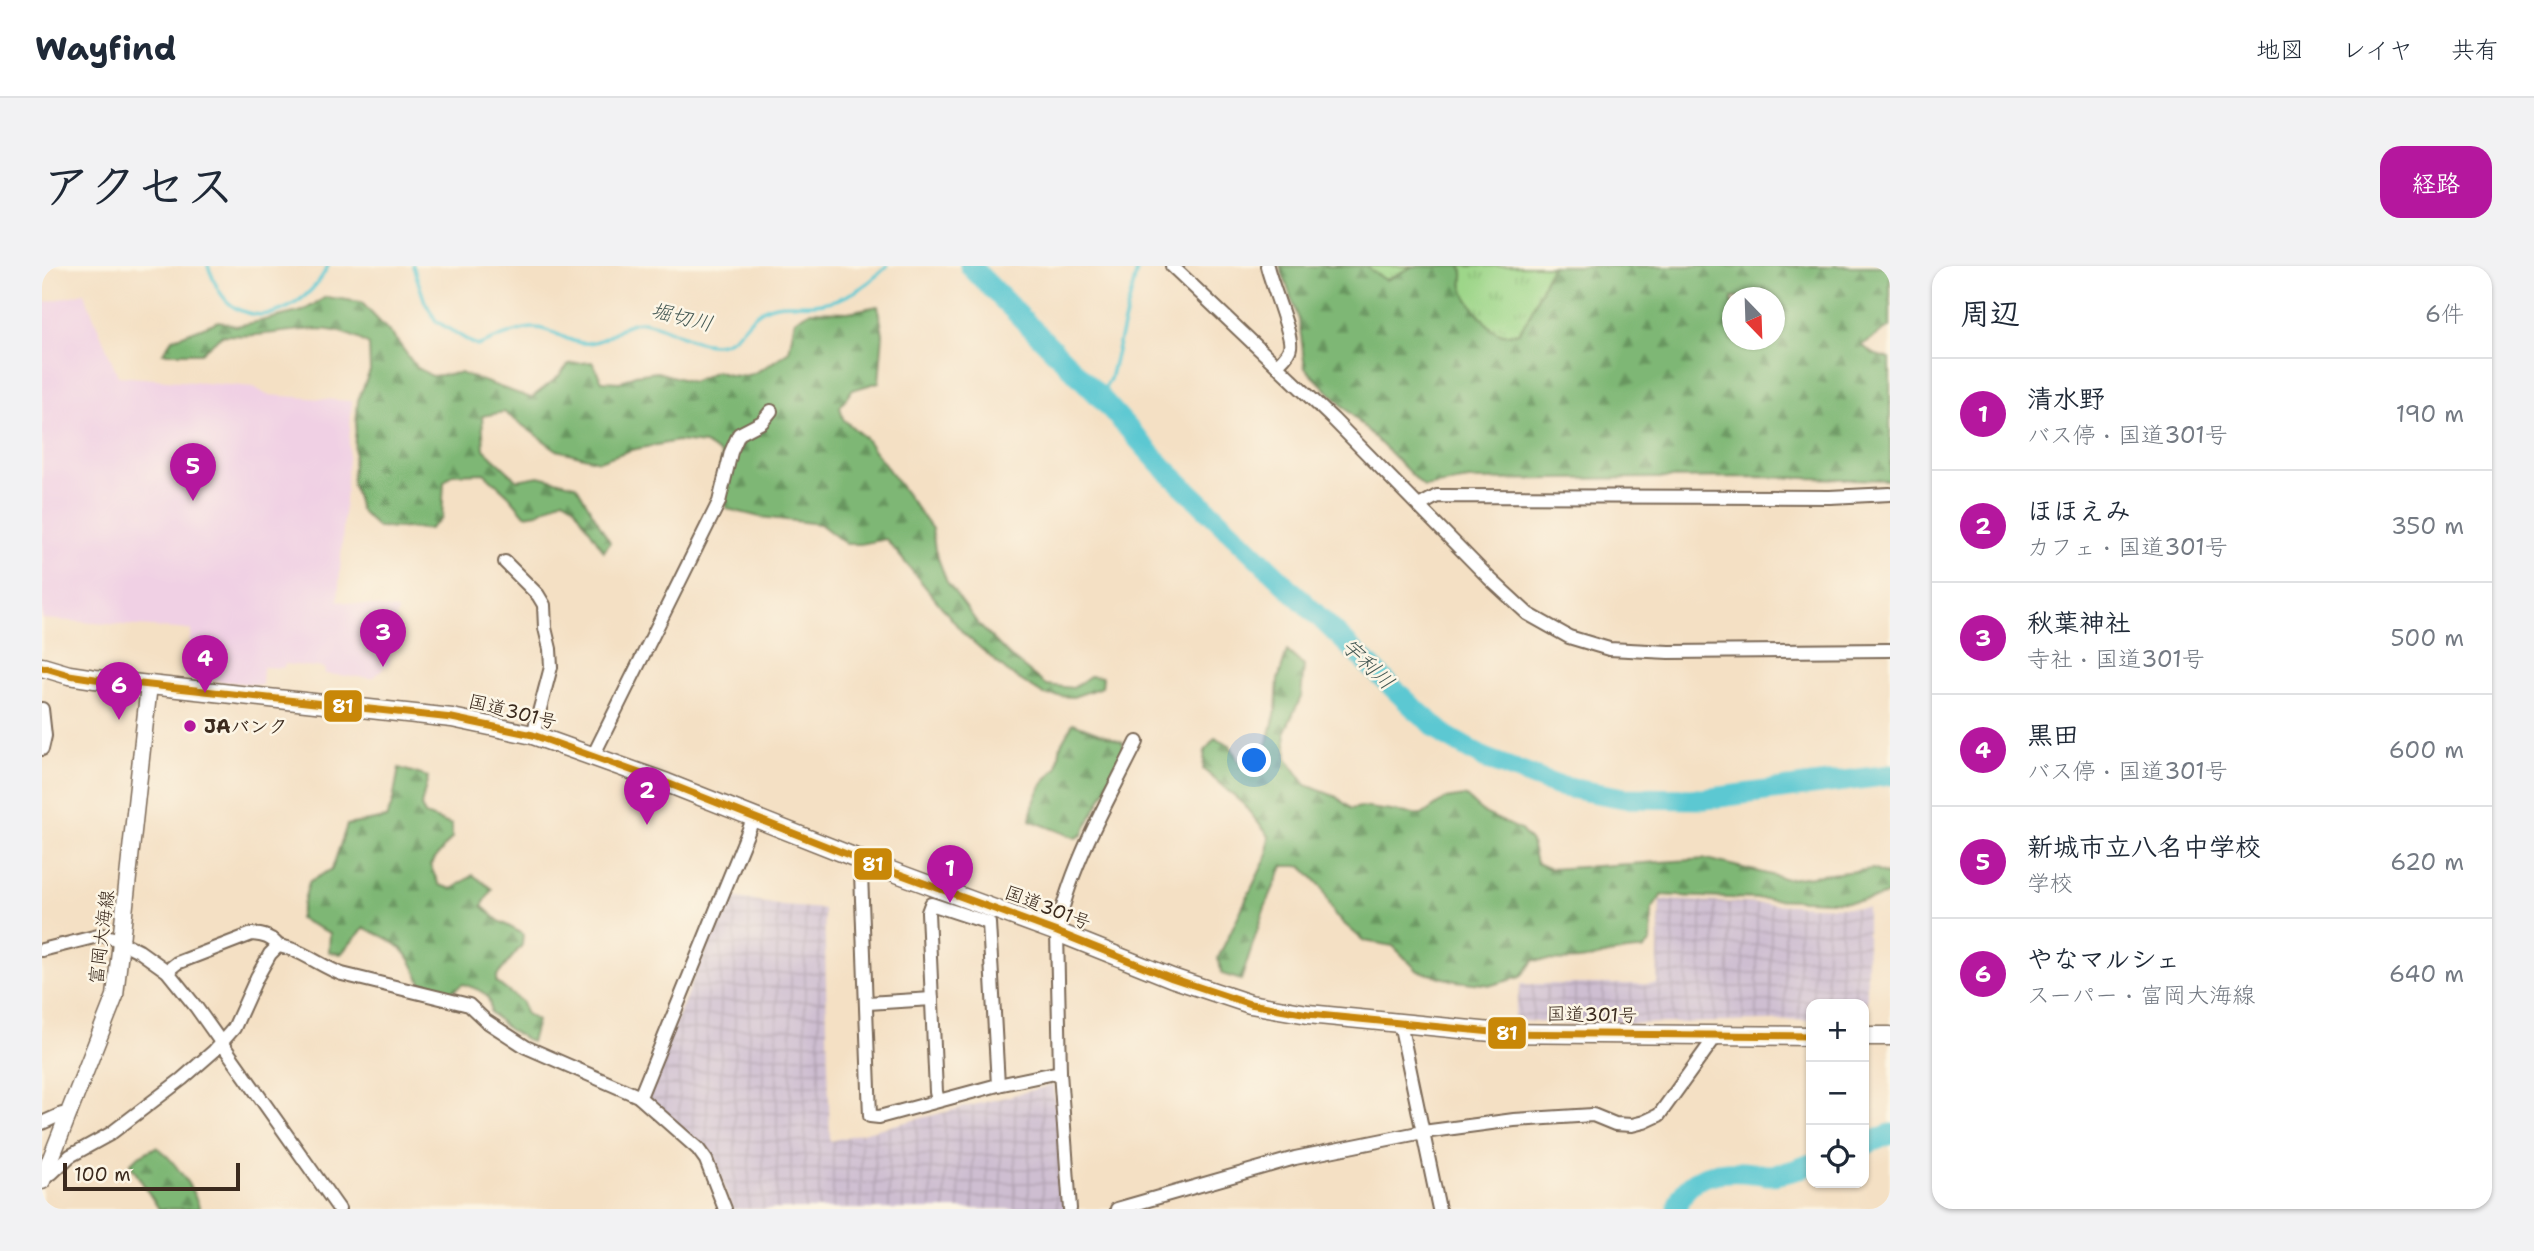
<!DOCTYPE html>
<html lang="ja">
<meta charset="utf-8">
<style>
body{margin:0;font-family:"Shantell Sans","Klee One",sans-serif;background:#f2f2f3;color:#1f2937}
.controls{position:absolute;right:21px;bottom:21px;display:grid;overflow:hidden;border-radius:14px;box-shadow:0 2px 5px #0004}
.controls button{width:63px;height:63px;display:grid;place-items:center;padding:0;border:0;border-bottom:2px solid #e0e1e3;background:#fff;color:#1f2937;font:35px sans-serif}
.compass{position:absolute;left:1680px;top:21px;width:63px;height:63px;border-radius:50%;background:#fff;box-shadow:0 2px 5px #0004;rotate:157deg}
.scale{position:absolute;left:21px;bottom:18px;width:177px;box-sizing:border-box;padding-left:7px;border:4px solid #3b2a1e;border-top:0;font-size:19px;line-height:24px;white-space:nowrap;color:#3b2a1e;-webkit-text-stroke:5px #fcf5e5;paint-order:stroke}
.you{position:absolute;left:1213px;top:495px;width:24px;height:24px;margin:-18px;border:5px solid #fff;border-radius:50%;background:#1a73e8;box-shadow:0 0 0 10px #1a73e833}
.badge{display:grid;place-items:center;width:46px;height:46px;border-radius:50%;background:#b5179e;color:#fff;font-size:23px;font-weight:700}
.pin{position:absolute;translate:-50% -58px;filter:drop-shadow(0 2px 4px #0008)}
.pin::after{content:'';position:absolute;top:37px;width:24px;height:21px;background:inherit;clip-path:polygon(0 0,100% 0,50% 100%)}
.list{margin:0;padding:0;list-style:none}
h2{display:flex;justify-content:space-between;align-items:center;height:91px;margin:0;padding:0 28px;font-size:30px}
h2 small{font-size:23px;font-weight:400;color:#747a83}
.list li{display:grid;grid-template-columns:46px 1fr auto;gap:21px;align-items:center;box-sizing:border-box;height:112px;padding:0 28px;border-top:2px solid #e0e1e3}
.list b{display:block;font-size:26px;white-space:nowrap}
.list p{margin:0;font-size:23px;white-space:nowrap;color:#747a83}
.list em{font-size:23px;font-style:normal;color:#747a83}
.icon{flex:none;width:38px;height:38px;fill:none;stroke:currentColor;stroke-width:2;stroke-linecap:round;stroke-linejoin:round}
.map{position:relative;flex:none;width:1848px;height:943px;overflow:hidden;border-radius:21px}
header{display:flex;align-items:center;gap:42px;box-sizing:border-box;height:98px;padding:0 35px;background:#fff;border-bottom:2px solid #e0e1e3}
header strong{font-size:33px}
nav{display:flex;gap:38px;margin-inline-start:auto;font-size:24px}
.intro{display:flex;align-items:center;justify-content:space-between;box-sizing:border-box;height:168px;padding:0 42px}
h1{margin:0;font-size:49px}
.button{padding:18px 32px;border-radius:21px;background:#b5179e;color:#fff;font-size:24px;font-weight:700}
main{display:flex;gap:42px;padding:0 42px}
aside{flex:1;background:#fff;border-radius:21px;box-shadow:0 2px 5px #0004}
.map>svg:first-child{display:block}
</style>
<header>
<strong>Wayfind</strong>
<nav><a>地図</a><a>レイヤ</a><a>共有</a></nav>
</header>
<div class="intro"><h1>アクセス</h1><a class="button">経路</a></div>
<main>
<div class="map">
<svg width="1848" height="943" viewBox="0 0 1848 943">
<defs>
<pattern id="industrial-grid" width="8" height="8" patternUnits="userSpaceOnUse" patternTransform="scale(1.75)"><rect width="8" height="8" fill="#cebed1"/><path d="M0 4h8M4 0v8" fill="none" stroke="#b2a3b3"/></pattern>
<pattern id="grass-tufts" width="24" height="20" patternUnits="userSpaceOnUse" patternTransform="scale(1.75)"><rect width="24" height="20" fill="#9dd689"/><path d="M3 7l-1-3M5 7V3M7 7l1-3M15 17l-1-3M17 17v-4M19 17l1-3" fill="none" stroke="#88b876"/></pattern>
<pattern id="forest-firs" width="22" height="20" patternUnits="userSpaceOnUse" patternTransform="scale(1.75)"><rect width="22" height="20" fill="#7eb775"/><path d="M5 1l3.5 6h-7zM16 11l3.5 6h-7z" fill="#68955f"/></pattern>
</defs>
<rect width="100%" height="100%" fill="#fcf5e5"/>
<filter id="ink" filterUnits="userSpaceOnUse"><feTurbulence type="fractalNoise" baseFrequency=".0143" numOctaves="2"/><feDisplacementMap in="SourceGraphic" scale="14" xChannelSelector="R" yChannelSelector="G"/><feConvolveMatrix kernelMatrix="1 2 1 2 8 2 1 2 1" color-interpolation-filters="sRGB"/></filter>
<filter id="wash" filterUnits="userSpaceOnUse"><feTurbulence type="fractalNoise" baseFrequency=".00686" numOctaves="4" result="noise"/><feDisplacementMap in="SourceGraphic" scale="28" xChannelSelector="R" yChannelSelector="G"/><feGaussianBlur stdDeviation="1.57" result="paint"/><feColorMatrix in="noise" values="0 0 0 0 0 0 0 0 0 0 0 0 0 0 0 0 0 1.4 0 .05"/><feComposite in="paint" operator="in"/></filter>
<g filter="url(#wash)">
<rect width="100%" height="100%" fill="#f4e0c4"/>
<path fill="#f0d0e4" d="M42 27 76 110 212 121 225 129 310 135 296 335 356 344 347 397 330 412 283 408 282 402 243 398 241 402 221 401 220 419 143 412 149 364 0 353V37Z"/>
<g fill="url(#industrial-grid)">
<path d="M686 630 741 640 782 643 788 875 1011 819 1024 943H690L671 889 606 832 605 824Z"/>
<path d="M1618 634 1825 642V753H1822V738H1769V754L1536 759 1471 754 1479 718H1615Z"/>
</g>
<path fill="url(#grass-tufts)" stroke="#6c8054" stroke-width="2" d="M1315 0H1552L1492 69 1446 77Z"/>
<g fill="url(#forest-firs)" stroke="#5c704a" stroke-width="2" fill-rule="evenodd">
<path d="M1238 0H1327L1328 4 1344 14 1371 0H1419C1424 9 1419 12 1421 21 1422 31 1446 62 1455 66 1463 70 1468 68 1477 66L1487 51 1509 0H1848V61L1820 79 1831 88 1848 93V214L1714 211 1427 214 1382 221 1263 102 1257 54ZM1690 32H1732V74H1690Z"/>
<path d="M284 31 319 36 353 72 374 101 390 110 418 107 489 132 516 111 527 98 550 96 560 115 578 116 593 109 615 106 650 116 674 105C707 118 719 104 747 85L753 54 769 45 806 46 836 40 841 68 837 116 810 124 798 141 801 153 823 172 890 263 893 284 905 316 937 359 971 393 1004 419 1031 422 1048 410 1061 411 1060 421 1031 431 1002 429 967 407 922 368 844 273 818 278H804L778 258 718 251 685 243 676 222 680 189 663 178 635 175 589 184 557 195 515 184 462 146 440 150 442 183 475 214 497 210 534 219 568 276 562 285 531 239 521 233 496 247 483 249 467 230 442 207 411 208 402 216 400 252 387 263 335 261 318 244 310 215 316 134 328 105 327 79C288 53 256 66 214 69 203 70 191 69 180 69L159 87H121L130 73 177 55 194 60 214 56 261 45Z"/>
<path d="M1245 385 1262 400 1259 431 1243 465 1245 493 1264 519 1295 531 1309 543 1319 541 1380 549 1403 533 1423 530 1442 547 1479 564 1489 576 1494 597 1508 603 1665 593 1745 613 1831 603 1848 611V627C1824 640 1788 634 1762 634 1714 633 1667 632 1620 629L1610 643 1609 676 1601 684C1578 683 1560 692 1536 694 1522 695 1507 694 1492 694L1478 711 1450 719 1414 715 1376 705 1351 680 1322 675 1293 650 1280 621 1260 600H1241L1223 641 1199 714 1180 708 1176 692 1225 590 1227 570 1201 538 1161 503 1163 485 1173 472 1188 479 1196 495 1211 499 1223 487 1234 445 1236 414Z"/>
<path d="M1031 457 1081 476 1082 489 1040 569 1034 572 988 554C991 534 1000 515 1015 502L1019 478Z"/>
<path d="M357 502 386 511 379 540 383 549 410 559V572L388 599 397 619 410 623 431 609 450 623 440 640 457 655 481 668 480 679 455 710 454 716 480 736 483 747 495 755 489 776 466 763 448 746C450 726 437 724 421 718L409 726 380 719C364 680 360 679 322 662L299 688 287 686 288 667 257 653 267 616 290 603 305 559 344 552 350 539Z"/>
<path d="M114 881C131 891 152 924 158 943H117L88 898 95 891Z"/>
</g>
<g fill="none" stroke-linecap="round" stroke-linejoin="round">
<g stroke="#5bc8d2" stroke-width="3.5">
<path d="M166 0C172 15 178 32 192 41 228 63 270 33 286 0"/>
<path d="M371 0 383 36 394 55 435 80C452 74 473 63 491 62 510 61 527 79 547 77 570 75 582 51 606 57 629 62 649 78 673 78 701 77 703 45 734 39 746 37 759 39 771 38 802 36 824 21 845 0"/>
<path d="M1058 131 1068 113 1096 0"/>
</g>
<g stroke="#5bc8d2" stroke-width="21">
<path d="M928 0 1058 131 1121 201 1373 443 1404 470 1442 492 1516 520 1582 532 1662 533 1848 509"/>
<path d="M1822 879 1848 868"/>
<path d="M1635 943C1642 908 1680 903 1710 907 1716 907 1721 909 1727 909 1742 909 1755 903 1769 898"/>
</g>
</g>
</g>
<g filter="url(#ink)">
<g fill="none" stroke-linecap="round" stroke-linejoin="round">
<g stroke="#7c6a58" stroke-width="16">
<g id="minor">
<path d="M1130 0 1291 153 1447 312 1486 348 1527 371 1567 383 1627 386 1848 384"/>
<path d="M1225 0C1229 18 1251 70 1248 81 1247 88 1240 94 1235 99"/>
<path d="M1377 240 1395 230 1788 231 1848 228"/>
<path d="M463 296 496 329 502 339 503 362 508 383 509 401 491 469"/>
<path d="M0 443 3 470 0 483"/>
<path d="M551 490 677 236 689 186 697 168 720 156 729 145"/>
<path d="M822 595 819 607 828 850 837 851 956 819 1018 806"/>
<path d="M0 684 60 669 71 672 97 685 125 705 154 741 297 943"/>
<path d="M125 705 135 697 210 668C221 669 230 671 236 680"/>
<path d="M826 737 890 733"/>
<path d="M1358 757 1397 943"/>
<path d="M596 830 600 826 712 551"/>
<path d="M896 834 894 826 886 646 889 638 947 657 956 819"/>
<path d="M0 857 20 848H28"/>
<path d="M2 912 10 907 28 890 68 868 140 813 172 785 192 762 215 711 228 688 236 680C259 683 278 700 300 708L427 739 444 755 484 781 596 830 656 883 664 894 683 943"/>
<path d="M1028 943 1018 806 1015 666C1027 601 1066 535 1095 476"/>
<path d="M1075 943 1253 892 1381 866 1472 854 1551 849 1573 858 1590 859 1602 856 1617 849 1674 770"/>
</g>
</g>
<g stroke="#7c6a58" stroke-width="19">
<path id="major" d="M0 915 73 730 107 419"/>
</g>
<g stroke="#7c6a58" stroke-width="21">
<g id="highway">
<path d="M0 401 27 409 53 413 410 452 491 469 625 517 822 595 1015 666 1130 712 1208 738 1266 748 1460 767 1769 770"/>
<path d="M1822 770H1848"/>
</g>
</g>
<use href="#minor" stroke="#fff" stroke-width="12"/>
<use href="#major" stroke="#fff" stroke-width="16"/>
<use href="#highway" stroke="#fff" stroke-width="18"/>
<g stroke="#fcf5e5" stroke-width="12">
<path id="bus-1" d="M0 401 27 409 53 413 410 452 491 469 625 517 822 595 1015 666 1130 712 1208 738 1266 748 1460 767 1769 770"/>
</g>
<use href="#bus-1" stroke="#c88708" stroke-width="7"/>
</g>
</g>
<circle fill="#b5179e" stroke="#fcf5e5" stroke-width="2.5" cx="148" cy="460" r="7"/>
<g text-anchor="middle" stroke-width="5" stroke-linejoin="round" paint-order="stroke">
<g font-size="19" fill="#3b2a1e" stroke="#fcf5e5">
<text transform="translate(471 445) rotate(14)" y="7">国道301号</text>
<text transform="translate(1006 641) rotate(21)" y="7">国道301号</text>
<text transform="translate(59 671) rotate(-83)" y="7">富岡大海線</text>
<text transform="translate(1550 748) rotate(1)" y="7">国道301号</text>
</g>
<g font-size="19" font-weight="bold" fill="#3b2a1e" stroke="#fcf5e5" text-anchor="start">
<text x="162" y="467">JAバンク</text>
</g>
<g font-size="21" font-style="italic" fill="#455954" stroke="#fcf5e5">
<text transform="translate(640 51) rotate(14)" y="7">堀切川</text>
<text transform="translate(1326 398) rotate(44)" y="7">宇利川</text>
</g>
</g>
<g stroke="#fcf5e5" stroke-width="2.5">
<rect x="281" y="423" width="40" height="34" rx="7" fill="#c88708"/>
<rect x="811" y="581" width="40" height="34" rx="7" fill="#c88708"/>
<rect x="1445" y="750" width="40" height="34" rx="7" fill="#c88708"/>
</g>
<g font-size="19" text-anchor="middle" font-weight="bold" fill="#fff">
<text x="301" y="447">81</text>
<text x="831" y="605">81</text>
<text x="1465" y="774">81</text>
</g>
</svg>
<div class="controls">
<button>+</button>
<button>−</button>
<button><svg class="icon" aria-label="locate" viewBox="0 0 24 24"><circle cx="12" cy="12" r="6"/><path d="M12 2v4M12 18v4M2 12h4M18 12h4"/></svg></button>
</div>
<svg class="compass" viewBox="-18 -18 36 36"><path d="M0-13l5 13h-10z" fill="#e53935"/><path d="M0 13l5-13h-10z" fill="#747a83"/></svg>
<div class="scale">100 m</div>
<div class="you"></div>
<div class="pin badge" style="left:908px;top:637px">1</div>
<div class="pin badge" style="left:605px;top:559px">2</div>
<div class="pin badge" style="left:341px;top:401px">3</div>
<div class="pin badge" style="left:163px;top:427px">4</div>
<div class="pin badge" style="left:151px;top:235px">5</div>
<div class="pin badge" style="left:77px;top:454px">6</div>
</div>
<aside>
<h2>周辺<small>6件</small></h2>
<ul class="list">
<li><span class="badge">1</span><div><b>清水野</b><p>バス停 · 国道301号</p></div><em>190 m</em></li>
<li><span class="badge">2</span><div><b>ほほえみ</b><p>カフェ · 国道301号</p></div><em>350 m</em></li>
<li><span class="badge">3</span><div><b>秋葉神社</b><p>寺社 · 国道301号</p></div><em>500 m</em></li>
<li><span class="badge">4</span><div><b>黒田</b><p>バス停 · 国道301号</p></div><em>600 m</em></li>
<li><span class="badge">5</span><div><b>新城市立八名中学校</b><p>学校</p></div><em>620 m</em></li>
<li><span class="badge">6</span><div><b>やなマルシェ</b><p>スーパー · 富岡大海線</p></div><em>640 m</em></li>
</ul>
</aside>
</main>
